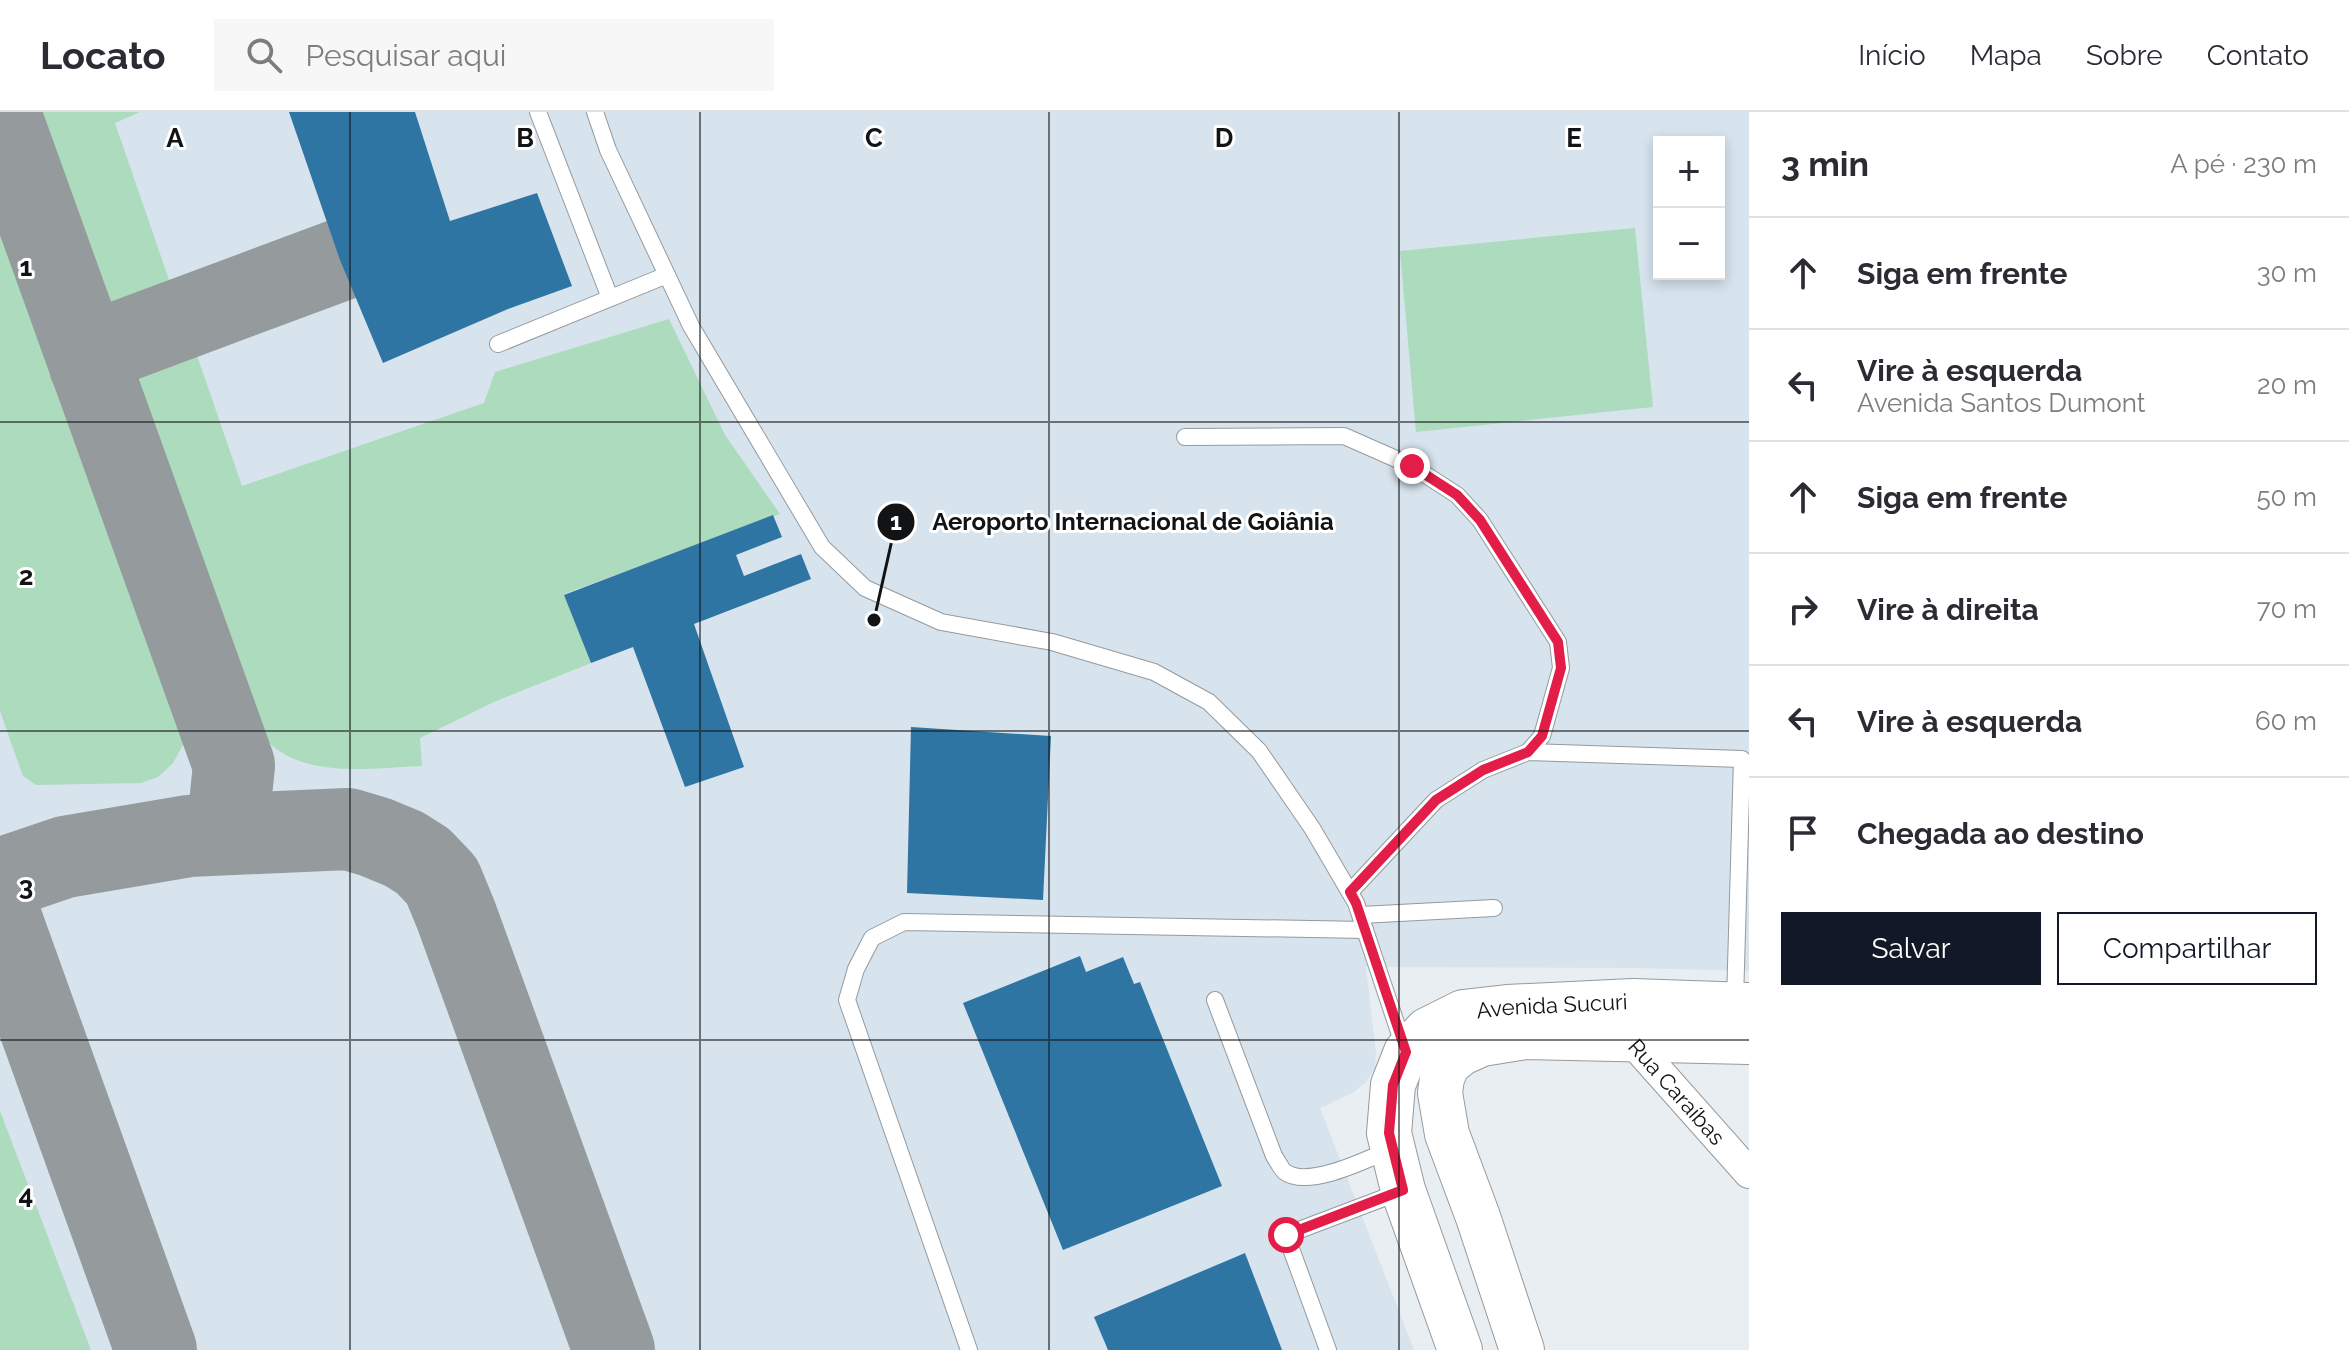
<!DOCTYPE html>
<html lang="pt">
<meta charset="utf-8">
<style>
body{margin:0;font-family:Raleway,sans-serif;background:#f7f7f7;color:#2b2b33}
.controls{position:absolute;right:24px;top:24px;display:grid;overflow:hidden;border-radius:0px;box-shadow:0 4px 12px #0003}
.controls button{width:72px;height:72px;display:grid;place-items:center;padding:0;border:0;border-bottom:2px solid #e1e1e2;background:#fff;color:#2b2b33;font:40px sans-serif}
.stop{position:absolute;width:24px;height:24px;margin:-18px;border:6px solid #e11d48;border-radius:50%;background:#fff}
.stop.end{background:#e11d48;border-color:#fff;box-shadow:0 2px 8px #0008}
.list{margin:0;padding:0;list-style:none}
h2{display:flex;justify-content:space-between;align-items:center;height:104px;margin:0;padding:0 32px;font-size:34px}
h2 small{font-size:26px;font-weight:400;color:#7c7c81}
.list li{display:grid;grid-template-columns:52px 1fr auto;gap:24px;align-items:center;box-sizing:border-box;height:112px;padding:0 32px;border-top:2px solid #e1e1e2}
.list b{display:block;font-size:30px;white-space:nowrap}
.list p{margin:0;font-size:26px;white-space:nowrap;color:#7c7c81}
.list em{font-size:26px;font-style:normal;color:#7c7c81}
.actions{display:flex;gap:16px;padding:24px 32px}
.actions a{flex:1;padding:18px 0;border:2px solid #111827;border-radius:0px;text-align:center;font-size:28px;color:#111827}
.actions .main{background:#111827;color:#fff}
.icon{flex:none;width:44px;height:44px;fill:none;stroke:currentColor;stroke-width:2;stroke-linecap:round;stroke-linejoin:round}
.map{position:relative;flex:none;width:1749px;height:1238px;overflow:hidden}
header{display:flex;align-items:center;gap:48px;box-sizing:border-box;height:112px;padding:0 40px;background:#fff;border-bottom:2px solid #e1e1e2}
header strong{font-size:38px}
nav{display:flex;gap:44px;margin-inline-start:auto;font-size:28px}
.search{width:560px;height:72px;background:#f7f7f7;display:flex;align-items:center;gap:20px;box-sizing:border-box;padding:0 28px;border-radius:0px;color:#7c7c81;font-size:30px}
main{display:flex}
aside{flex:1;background:#fff}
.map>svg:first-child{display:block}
</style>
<header>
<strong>Locato</strong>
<div class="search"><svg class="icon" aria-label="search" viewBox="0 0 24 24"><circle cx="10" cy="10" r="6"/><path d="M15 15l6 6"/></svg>Pesquisar aqui</div>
<nav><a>Início</a><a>Mapa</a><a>Sobre</a><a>Contato</a></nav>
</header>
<main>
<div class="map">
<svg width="1749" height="1238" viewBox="0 0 1749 1238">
<rect width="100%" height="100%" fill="#e8eef2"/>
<path fill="#d7e3ed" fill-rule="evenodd" d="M0 0H1749V859L1633 856 1366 855 1376 941 1375 956 1366 970 1354 980 1320 996 1414 1238H0ZM1659 30H1719V162H1659Z"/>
<g fill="#acdbbd">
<path d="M26 0H140L115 11 177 191 127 209 105 197 96 188Z"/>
<path d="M0 75 159 524 184 604 185 629 173 651 158 665 141 671 36 673 23 664 0 599Z"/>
<path d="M1635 116 1653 295 1416 320 1400 139Z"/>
<path d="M669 207 725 323 780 402 564 482 591 551 496 589 420 626 422 654C366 656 291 670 255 614 249 603 245 590 240 579L131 269C147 238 161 239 192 229L242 374 484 291 495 260Z"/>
<path d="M0 999 91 1238H0Z"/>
</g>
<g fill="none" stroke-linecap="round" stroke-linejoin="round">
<g stroke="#959a9c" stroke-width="82">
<path d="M0 2 234 653 227 722"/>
<path d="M90 254 96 243 104 236 340 148"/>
<path d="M0 767 65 745 189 724 348 717 375 725 404 737 423 749 442 769 456 803 614 1238"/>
<path d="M0 804 156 1238"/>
</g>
</g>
<g fill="#2f75a3">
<path d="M289 0H415L450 109 537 81 572 174 508 197 383 251 340 148Z"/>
<path d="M773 403 782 425 736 443 744 464 801 442 811 467 694 512 744 655 685 675 633 535 591 551 564 483Z"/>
<path d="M911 615 1051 624 1043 788 907 781Z"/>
<path d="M1080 844 1086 860 1123 845 1134 872 1140 870 1222 1074 1063 1138 963 891Z"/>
<path d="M1245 1141 1282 1238H1108L1094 1205Z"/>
</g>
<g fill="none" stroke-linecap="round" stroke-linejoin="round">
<g stroke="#959a9e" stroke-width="18">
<g id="service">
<path d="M538 0 610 186"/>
<path d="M595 0 608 38 691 214 822 435 865 476 941 510 1052 530 1154 560 1209 590 1259 639 1312 716 1356 791 1404 935"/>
<path d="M498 232 667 163"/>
<path d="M1185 325 1344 324 1412 354 1457 383 1480 408 1558 530 1561 556 1542 624 1528 640"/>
<path d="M1350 780 1436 688 1483 658 1528 640 1742 647 1735 889"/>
<path d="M1361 803 1494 796"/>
<path d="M1215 888 1274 1044C1277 1048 1281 1057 1285 1060 1308 1077 1368 1047 1391 1037"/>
<path d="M969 1238 847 888 856 857 872 826 904 810 1365 818"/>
<path d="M1328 1238 1286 1123 1402 1079"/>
</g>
</g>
<g stroke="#959a9e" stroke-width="32">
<g id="minor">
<path id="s1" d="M1630 916 1629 926 1749 1061"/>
</g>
</g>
<g stroke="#959a9e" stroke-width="46">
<g id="secondary">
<path id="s2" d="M1460 1238 1403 1078 1389 1021 1393 973 1406 940 1427 918 1463 900 1507 895 1633 889 1749 893"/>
<path d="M1522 1238 1478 1105 1447 1022 1440 981 1442 966 1448 952 1462 941 1482 932 1525 925 1749 930"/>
</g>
</g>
<use href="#service" stroke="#fff" stroke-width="16"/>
<use href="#minor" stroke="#fff" stroke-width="30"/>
<use href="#secondary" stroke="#fff" stroke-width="44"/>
</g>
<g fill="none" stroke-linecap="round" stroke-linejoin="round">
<path stroke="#e11d48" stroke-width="10" d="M1286 1123 1403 1078 1389 1021 1393 973 1406 940 1356 791 1350 780 1436 688 1483 658 1528 640 1542 624 1561 556 1558 530 1480 408 1457 383 1412 354"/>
</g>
<path fill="none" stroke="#111314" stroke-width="2" stroke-opacity="0.55" d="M350 0V1238M700 0V1238M1049 0V1238M1399 0V1238M0 310H1749M0 619H1749M0 928H1749"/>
<g text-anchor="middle" stroke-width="6" stroke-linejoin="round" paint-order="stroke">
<g font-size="22" fill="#111314" stroke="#fff">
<text dy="8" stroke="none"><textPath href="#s2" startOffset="472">Avenida Sucuri</textPath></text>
<text dy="8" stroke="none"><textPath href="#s1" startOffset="82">Rua Caraíbas</textPath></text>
</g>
</g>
<g font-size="26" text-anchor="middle" font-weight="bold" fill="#111314" stroke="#fff" stroke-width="6" stroke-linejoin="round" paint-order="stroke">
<text x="175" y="35">A</text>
<text x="525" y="35">B</text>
<text x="874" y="35">C</text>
<text x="1224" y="35">D</text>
<text x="1574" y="35">E</text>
<text x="26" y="164">1</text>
<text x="26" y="473">2</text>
<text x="26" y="783">3</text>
<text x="26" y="1092">4</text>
</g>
<path fill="none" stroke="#111314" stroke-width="3" d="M874 508L896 410"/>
<g fill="#111314" stroke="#fff" stroke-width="3">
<circle cx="874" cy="508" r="8"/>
<circle cx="896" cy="410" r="20"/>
</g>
<g font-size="24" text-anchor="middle" font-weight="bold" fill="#fff">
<text x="896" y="418">1</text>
</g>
<g font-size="24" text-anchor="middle" font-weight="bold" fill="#111314" stroke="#fff" stroke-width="6" stroke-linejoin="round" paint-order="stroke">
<text x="1133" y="418">Aeroporto Internacional de Goiânia</text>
</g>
</svg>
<div class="controls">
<button>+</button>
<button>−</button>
</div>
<div class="stop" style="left:1286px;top:1123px"></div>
<div class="stop end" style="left:1412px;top:354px"></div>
</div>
<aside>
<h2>3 min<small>A pé · 230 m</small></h2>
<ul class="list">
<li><svg class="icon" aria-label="ahead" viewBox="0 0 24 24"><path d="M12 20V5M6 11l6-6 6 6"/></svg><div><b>Siga em frente</b></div><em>30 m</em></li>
<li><svg class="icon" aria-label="left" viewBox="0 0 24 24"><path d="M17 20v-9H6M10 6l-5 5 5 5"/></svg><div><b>Vire à esquerda</b><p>Avenida Santos Dumont</p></div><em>20 m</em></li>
<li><svg class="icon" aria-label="ahead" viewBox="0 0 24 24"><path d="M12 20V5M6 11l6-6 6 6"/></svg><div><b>Siga em frente</b></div><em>50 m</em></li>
<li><svg class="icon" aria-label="right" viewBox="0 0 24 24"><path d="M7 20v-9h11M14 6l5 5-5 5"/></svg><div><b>Vire à direita</b></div><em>70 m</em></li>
<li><svg class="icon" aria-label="left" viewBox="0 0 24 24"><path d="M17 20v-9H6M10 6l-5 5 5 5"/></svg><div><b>Vire à esquerda</b></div><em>60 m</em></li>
<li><svg class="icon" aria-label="arrive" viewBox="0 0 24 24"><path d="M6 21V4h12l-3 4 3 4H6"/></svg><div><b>Chegada ao destino</b></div></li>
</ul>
<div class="actions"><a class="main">Salvar</a><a>Compartilhar</a></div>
</aside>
</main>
